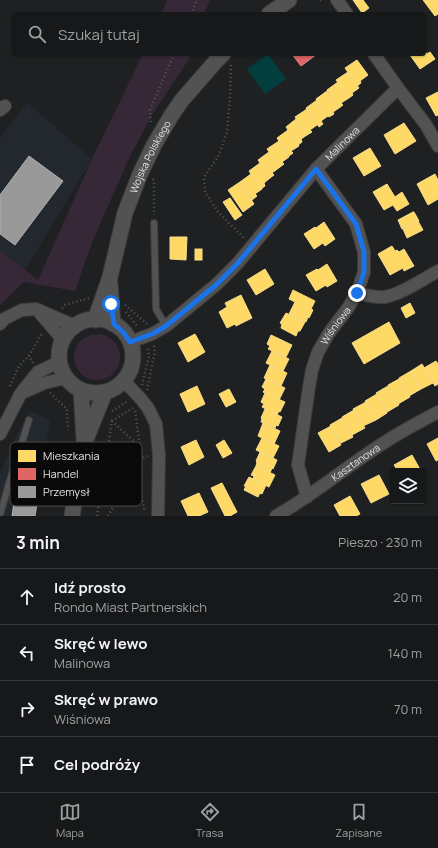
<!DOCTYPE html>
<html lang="pl">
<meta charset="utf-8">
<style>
body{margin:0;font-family:Manrope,sans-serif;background:#202122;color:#f1f3f6}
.controls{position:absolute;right:12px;bottom:12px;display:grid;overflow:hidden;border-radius:4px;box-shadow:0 1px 3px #0004}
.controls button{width:36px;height:36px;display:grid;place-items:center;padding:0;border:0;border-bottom:1px solid #363738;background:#171819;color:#f1f3f6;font:20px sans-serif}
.stop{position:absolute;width:12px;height:12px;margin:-9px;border:3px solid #1a73e8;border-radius:50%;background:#fff}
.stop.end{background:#1a73e8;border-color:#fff;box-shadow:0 1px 4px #0008}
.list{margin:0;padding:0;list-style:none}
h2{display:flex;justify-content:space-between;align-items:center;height:52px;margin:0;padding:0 16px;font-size:17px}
h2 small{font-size:13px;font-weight:400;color:#9ea0a2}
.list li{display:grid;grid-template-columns:26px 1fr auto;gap:12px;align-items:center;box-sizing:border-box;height:56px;padding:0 16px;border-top:1px solid #363738}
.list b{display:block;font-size:15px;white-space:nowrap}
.list p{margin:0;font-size:13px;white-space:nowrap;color:#9ea0a2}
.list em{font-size:13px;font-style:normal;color:#9ea0a2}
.icon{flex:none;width:22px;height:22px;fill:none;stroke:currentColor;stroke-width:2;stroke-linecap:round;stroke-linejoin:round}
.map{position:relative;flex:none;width:438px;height:516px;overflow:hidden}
.search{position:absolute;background:#171819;box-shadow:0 1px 3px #0004;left:12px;right:12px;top:12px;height:44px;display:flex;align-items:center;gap:10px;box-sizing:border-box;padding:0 14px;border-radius:4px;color:#9ea0a2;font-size:15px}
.sheet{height:276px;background:#171819}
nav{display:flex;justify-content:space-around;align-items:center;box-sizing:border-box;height:56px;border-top:1px solid #363738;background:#171819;font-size:11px;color:#9ea0a2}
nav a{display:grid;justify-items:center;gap:2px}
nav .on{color:#9c9e9f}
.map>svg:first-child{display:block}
</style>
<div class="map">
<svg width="438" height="516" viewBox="0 0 438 516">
<rect width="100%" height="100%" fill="#1f2021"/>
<g fill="#23272e">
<path d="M27 102 92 159 25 270 0 250V138Z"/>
<path d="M29 410 50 420 35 516H0V473Z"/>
</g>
<g fill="#372838">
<path d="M167 0H210L204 14H162Z"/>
<path d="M143 54H190L189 59 152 115 131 154 93 240 75 291 24 282 0 305V250L38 280 92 159Z"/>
<circle cx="97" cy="357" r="23"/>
</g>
<path fill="#033e3f" d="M268 54 286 79 265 94 247 69Z"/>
<g fill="#ffd966" stroke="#f6dc8c">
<path d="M353 0H363L369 8 362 13Z"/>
<path d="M423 0H437L438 1V14L435 16Z"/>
<path d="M424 50 427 54 430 52 435 59 420 69 410 55 412 54H424Z"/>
<path d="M357 60 368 75 360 81 361 83 357 86 345 68Z"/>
<path d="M348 72 359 88 352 93 353 95 349 98 336 80Z"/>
<path d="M338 82 349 98 341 103 343 105 339 108 327 90Z"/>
<path d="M327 91 339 108 333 112 334 114 329 117 316 99Z"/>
<path d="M438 92V115L436 116 426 98Z"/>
<path d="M317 100 328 116 321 121 323 124 319 127 306 108Z"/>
<path d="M307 109 317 125 310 130 312 132 307 135 295 117Z"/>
<path d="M296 119 307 135 301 139 302 142 298 145 286 127Z"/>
<path d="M404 123 416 141 395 154 384 135Z"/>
<path d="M288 130 299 146 291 151 293 153 289 156 277 138Z"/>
<path d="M279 141 289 157 282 162 284 164 280 167 267 149Z"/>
<path d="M370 148 381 166 364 176 353 158Z"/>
<path d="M269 152 280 167 272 173 274 175 270 178 258 160Z"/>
<path d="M260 163 270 178 264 183 265 186 261 189 249 171Z"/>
<path d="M251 174 262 189 255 194 257 196 252 200 240 182Z"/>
<path d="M435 174 438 180V199L428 205 417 184Z"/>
<path d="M240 182 254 204 243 212 228 190Z"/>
<path d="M387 184 395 197 402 192 409 204 397 211 393 205 384 210 373 192Z"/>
<path d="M230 198 242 215 235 220 223 202Z"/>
<path d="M413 212H414L419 221 402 229 398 220Z"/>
<path d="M418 221 423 230 407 238 403 229Z"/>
<path d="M324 222 335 239 325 246 323 243 314 249 304 234 315 227 316 228Z"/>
<path d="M170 237H187L186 260 170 259Z"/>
<path d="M392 246 395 251 397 250 399 252 404 249 414 266 404 271 403 268 390 275 378 254Z"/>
<rect x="195" y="249" width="7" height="11"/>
<path d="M327 264 337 281 327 287 326 285 316 291 306 275 317 269 318 270Z"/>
<path d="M265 269 274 284 256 295 247 280Z"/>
<path d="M293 290 315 301 311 309 313 310 309 318 308 317 306 322 289 314 295 302 289 299Z"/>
<path d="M241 295 252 318 236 326 235 324 227 328 219 312 227 307 225 303Z"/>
<path d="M410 303 415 313 406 318 401 308Z"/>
<path d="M286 313 305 322 300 331H298L296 336 281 328 282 324 280 323Z"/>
<path d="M389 322 400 343 364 364 352 343Z"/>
<path d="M195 334 205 352 188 362 178 343Z"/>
<path d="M271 335 292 345 286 357 268 349 270 346 267 344Z"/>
<path d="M272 351 289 359 283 371 266 363Z"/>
<path d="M436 361 438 364V384L435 386 424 368Z"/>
<path d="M422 364 433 383 421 389 411 371Z"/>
<path d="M270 365 287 373 281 386 264 378Z"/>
<path d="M411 371 421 389 409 396 399 378Z"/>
<path d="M266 379 285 388 279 400 263 392 265 389 262 387Z"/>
<path d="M399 379 410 397 398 404 388 385Z"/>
<path d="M197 386 205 404 188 412 180 394Z"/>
<path d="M388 386 399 405 387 412 376 393Z"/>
<path d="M229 389 236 402 226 407 219 394Z"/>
<path d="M265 393 285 402 280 412 279 411 277 415 262 407 264 404 261 402Z"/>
<path d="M377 394 387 413 376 420 365 401Z"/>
<path d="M366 402 376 420 363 426 353 409Z"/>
<path d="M265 409 282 417 278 426 276 425 275 428 261 422 262 418H261Z"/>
<path d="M354 410 365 428 352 435 342 417Z"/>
<path d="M342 418 353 437 341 443 330 425Z"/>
<path d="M263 423 280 431 274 444 258 436Z"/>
<path d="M331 426 341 445 329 452 318 433Z"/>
<path d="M262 438 279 446 273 458 256 450Z"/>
<path d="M438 438V460L436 461 427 444Z"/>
<path d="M196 440 204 457 189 465 181 447Z"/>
<path d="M224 440 232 453 223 458 216 445Z"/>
<path d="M260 452 277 460 273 469 272 468 270 473 256 466 257 462 256 461Z"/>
<path d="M412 455 421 471H398L394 465Z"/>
<path d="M256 466 275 475 269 487 253 479 254 476 251 475Z"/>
<path d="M379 475 389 494 371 503 361 484Z"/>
<path d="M249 477 266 485 262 494 260 493 258 497 244 490 246 486H244Z"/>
<path d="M222 483 237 512 230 516H225L211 488Z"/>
<path d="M199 493 208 512 199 516H188L181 501Z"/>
<path d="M350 496 360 514 356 516H340L334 505Z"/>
</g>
<path fill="#e06666" stroke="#e08b8c" d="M292 54H317L301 66Z"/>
<g fill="#999" stroke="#aeafaf">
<path d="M29 156 63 181 15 245 0 234V195Z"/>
<path d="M34 445 46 446 35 516H12L16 488 27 490Z"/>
</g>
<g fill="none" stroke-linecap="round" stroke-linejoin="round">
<g stroke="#3a3b3c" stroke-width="8">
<g id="service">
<path d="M154 223 156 309 166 326"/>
<path d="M0 515 9 483 29 420"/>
</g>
</g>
<g stroke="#3a3b3c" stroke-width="14">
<g id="minor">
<path d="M337 0 347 14"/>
<path d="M374 54 398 88 426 125 438 146"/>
<path d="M0 110 5 106"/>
<path d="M357 293C366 295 376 298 385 297 402 294 423 279 438 271"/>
<path d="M40 313 63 340"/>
<path d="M0 324 4 319 22 310 36 309 75 326"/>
<path id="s1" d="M130 342 152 334 166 326 217 284 237 264 316 169 398 88"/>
<path d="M124 381 141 399 148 408 156 424 159 455 158 516"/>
<path d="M24 392 44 383 66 378"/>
<path d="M0 434 21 393 38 372 59 362"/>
<path id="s2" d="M307 497 298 465 309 387 312 370 318 352 329 333 348 308 357 293 364 272V252L356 224 316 169"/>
<path id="s3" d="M276 516C313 495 346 467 382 444 400 432 419 422 438 412"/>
</g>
</g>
<g stroke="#3a3b3c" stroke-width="17">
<g id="tertiary">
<path d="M269 14 289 0"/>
<path d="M110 284 113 324"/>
<circle cx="96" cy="356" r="37"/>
<path id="s4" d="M95 320 110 277 125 213 140 174 154 145 171 116 182 100 216 61 223 54"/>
<path d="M81 390 84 439"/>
<path d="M72 516 84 444 105 392"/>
</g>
</g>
<g stroke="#565657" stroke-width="2.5" stroke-dasharray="1 3" stroke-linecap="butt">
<path d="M320 0H323"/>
<path d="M191 14 197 0"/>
<path d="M231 65 230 98 227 132 218 157 204 177 205 192 218 212 244 238"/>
<path d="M151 122 150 110 174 54"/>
<path d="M153 179 154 181V215"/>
<path d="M125 305 147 324"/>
<path d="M62 308 65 305 89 298"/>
<path d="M126 312 138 327"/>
<path d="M33 363 29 356 40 337 43 332"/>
<path d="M142 385 149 356 148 347"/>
<path d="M10 386 19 366 29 356"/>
<path d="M147 390 155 351 154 346"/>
<path d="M50 393 67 409V416L68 430"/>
<path d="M112 411 128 401"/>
<path d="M135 411 140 447"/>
<path d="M112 421 140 447V485L141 494 145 512"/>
<path d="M97 516 112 421 133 408"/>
<path d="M108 516 140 461 144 457 148 456"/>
</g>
<use href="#service" stroke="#525252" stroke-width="6"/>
<use href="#minor" stroke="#525252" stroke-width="12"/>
<use href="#tertiary" stroke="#525252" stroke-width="15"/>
</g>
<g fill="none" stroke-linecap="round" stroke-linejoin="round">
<path stroke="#1a73e8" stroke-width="5" d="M111 304 114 324 123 332 130 342 152 334 166 326 217 284 237 264 316 169 356 224 364 252V272L357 293"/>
</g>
<g text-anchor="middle" stroke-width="4" stroke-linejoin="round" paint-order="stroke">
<g font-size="10" fill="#e0e2e3" stroke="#09090a">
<text dy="4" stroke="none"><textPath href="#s1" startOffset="294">Malinowa</textPath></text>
<text dy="4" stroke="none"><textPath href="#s4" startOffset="173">Wojska Polskiego</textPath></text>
<text dy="4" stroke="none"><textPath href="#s2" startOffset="180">Wiśniowa</textPath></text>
<text dy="4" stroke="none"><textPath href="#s3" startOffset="96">Kasztanowa</textPath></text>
</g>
</g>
<rect x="10" y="442" width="132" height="64" rx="6" fill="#09090a" stroke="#4a4a4b" stroke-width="1"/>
<rect x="18" y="450" width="18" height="12" fill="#ffd966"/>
<rect x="18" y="468" width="18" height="12" fill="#e06666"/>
<rect x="18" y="486" width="18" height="12" fill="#999"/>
<g font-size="11" fill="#e0e2e3">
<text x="43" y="460">Mieszkania</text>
<text x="43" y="478">Handel</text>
<text x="43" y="496">Przemysł</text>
</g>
</svg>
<div class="controls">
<button><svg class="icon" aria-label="layers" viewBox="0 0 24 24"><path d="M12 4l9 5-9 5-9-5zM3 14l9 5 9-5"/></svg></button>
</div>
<div class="stop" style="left:111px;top:304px"></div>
<div class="stop end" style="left:357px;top:293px"></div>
<div class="search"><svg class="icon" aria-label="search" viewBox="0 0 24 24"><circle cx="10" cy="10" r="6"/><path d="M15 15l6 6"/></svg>Szukaj tutaj</div>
</div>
<section class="sheet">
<h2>3 min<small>Pieszo · 230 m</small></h2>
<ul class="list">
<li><svg class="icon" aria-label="ahead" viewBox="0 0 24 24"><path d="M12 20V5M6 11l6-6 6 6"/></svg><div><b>Idź prosto</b><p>Rondo Miast Partnerskich</p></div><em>20 m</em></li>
<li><svg class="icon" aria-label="left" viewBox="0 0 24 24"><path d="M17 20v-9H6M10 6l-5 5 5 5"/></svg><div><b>Skręć w lewo</b><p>Malinowa</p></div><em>140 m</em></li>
<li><svg class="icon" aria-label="right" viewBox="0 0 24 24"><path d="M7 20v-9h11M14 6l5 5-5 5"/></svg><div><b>Skręć w prawo</b><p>Wiśniowa</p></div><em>70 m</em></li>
<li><svg class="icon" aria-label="arrive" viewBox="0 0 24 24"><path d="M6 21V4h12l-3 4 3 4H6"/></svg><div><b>Cel podróży</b></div></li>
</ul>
</section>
<nav>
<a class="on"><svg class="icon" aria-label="map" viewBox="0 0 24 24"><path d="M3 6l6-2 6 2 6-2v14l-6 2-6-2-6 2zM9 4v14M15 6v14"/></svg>Mapa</a>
<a><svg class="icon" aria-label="directions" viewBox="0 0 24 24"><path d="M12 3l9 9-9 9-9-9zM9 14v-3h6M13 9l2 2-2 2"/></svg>Trasa</a>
<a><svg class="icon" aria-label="saved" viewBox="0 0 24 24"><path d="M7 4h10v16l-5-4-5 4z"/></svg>Zapisane</a>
</nav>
